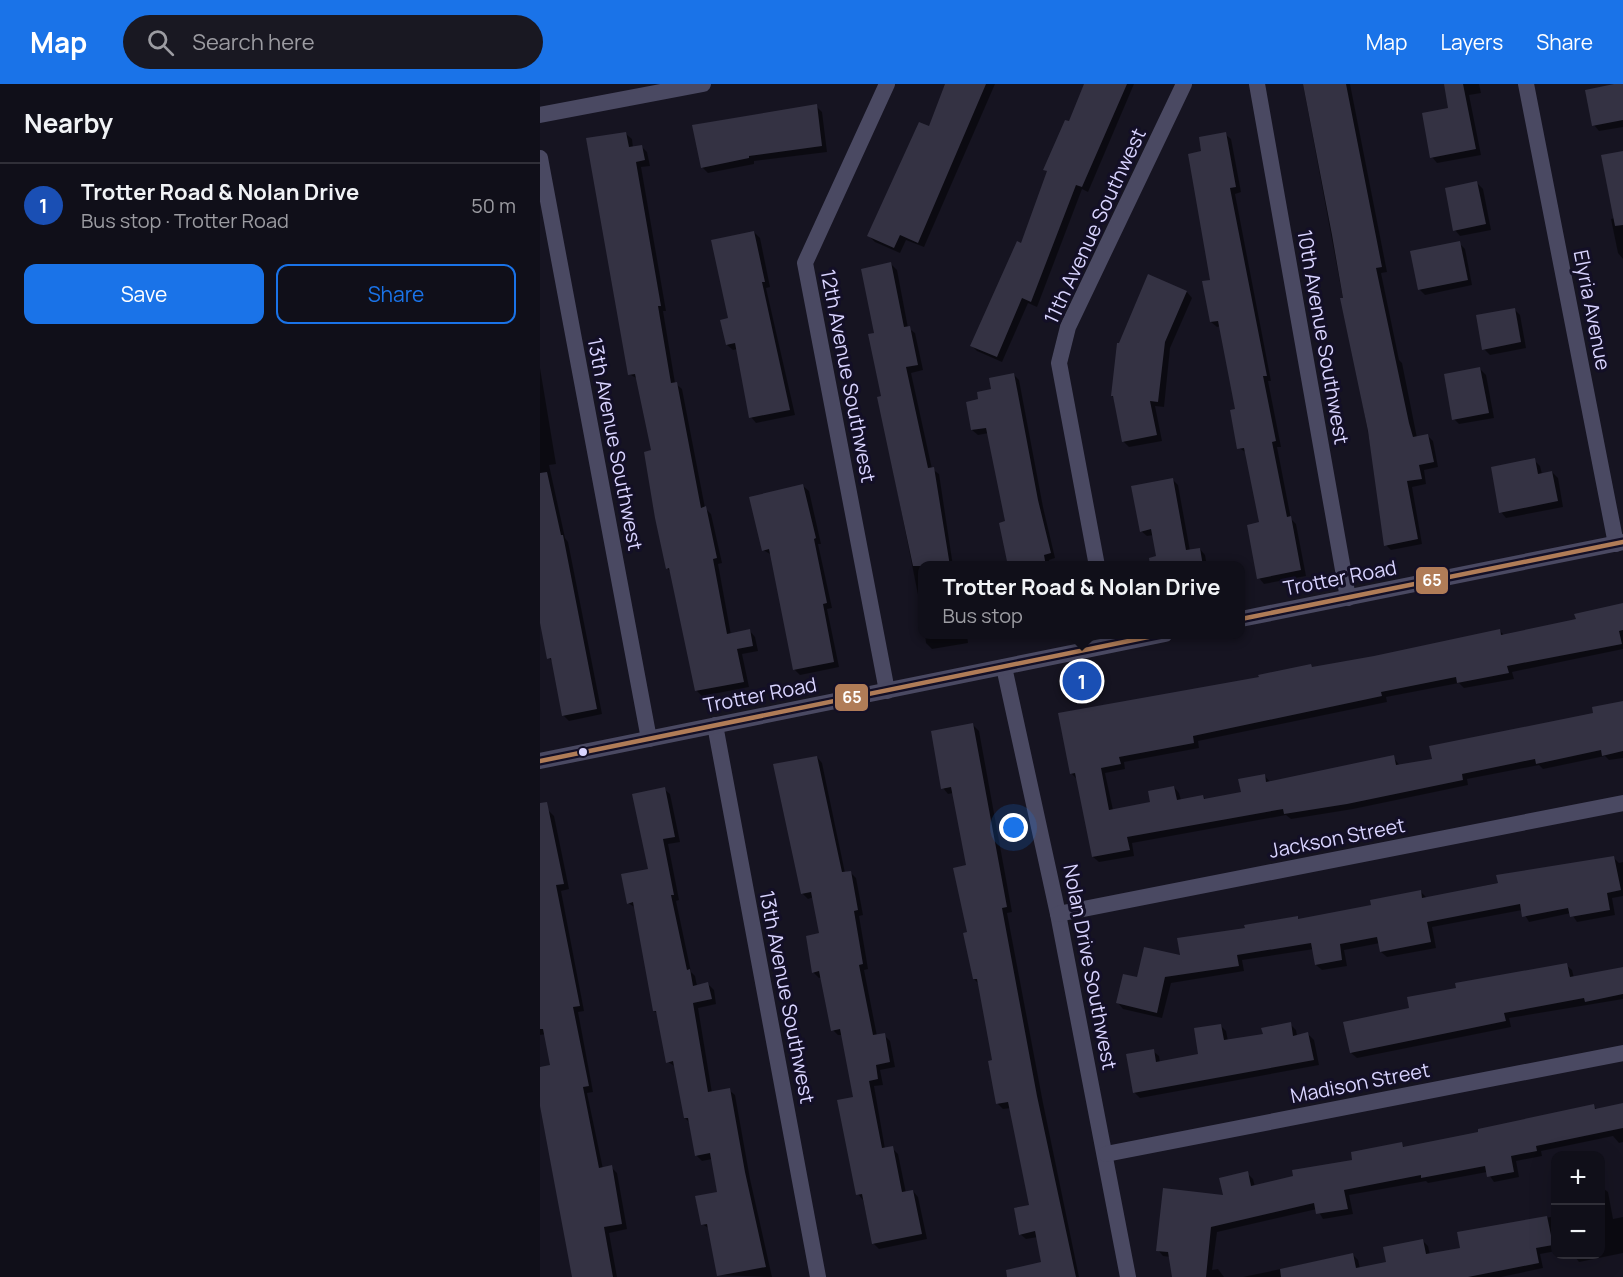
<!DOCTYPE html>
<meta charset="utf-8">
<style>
body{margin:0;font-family:Manrope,sans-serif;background:#191822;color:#f1f3f6}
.controls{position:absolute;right:18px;bottom:18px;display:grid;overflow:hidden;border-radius:12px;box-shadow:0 6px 24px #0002}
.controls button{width:54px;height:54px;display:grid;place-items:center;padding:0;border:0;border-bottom:2px solid #302f38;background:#100f19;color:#f1f3f6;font:30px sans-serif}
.you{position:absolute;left:474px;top:744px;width:21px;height:21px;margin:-15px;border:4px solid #fff;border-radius:50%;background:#1a73e8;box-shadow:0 0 0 9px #1a73e833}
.badge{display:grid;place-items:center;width:39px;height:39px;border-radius:50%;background:#1a73e8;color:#fff;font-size:20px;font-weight:700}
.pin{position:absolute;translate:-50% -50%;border:3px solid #fff;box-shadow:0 2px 6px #0006}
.popup{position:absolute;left:378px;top:477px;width:327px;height:78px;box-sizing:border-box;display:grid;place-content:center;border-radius:12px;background:#100f19;filter:drop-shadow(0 2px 4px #0005);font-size:20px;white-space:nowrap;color:#9c9ca2}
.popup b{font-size:22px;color:#f1f3f6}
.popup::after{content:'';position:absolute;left:50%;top:100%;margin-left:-12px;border:12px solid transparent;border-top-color:#100f19}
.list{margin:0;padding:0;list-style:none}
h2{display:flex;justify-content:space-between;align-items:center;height:78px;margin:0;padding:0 24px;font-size:26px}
h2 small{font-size:20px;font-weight:400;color:#9c9ca2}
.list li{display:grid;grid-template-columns:39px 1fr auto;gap:18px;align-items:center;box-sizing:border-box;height:84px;padding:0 24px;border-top:2px solid #302f38}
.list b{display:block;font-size:22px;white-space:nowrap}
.list p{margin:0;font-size:20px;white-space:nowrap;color:#9c9ca2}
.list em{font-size:20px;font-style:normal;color:#9c9ca2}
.actions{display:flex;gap:12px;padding:18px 24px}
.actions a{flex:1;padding:14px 0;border:2px solid #1a73e8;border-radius:12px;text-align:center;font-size:21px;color:#1a73e8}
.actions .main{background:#1a73e8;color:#fff}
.icon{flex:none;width:33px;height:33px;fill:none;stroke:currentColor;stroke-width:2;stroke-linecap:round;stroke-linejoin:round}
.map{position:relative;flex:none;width:1083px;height:1193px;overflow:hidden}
header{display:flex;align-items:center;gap:36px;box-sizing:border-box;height:84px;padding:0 30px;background:#1a73e8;color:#fff}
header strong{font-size:28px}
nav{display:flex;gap:33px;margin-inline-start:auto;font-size:21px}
.search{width:420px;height:54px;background:#191822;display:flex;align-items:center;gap:15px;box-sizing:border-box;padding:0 21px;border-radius:33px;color:#9c9ca2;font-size:22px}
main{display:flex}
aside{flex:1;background:#100f19}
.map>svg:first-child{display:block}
</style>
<header>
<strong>Map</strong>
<div class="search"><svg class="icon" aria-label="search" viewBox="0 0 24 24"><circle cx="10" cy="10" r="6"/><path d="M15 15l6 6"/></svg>Search here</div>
<nav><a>Map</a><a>Layers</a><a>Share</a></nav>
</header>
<main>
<aside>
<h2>Nearby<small></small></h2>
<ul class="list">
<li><span class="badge" style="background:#1a4fb4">1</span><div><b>Trotter Road &amp; Nolan Drive</b><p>Bus stop · Trotter Road</p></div><em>50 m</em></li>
</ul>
<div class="actions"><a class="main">Save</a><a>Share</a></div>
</aside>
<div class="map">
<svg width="1083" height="1193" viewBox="0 0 1083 1193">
<rect width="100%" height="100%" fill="#161421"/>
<g fill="#0007">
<path d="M407 0H455L384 163 366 156 360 169 335 158 329 152 389 44Z"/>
<path d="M545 0H594L548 108 542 105 497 223 488 219 462 278 437 267 432 262 482 161 508 88 505 85 529 39Z"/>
<path d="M763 0H810L847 188 841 189 859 276 862 279 877 354 888 352 893 357 898 383 884 386 886 400 872 403 882 460 851 466 846 461 838 418H841Z"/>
<path d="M905 0H939L941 9 929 11 941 71 897 79 892 73 910 25Z"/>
<path d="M1082 0 1083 43 1059 47 1054 41Z"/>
<path d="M276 22 282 28 287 68 214 77V80L168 89 162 83Z"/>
<path d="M86 50 92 55 93 64 102 63 107 68 110 82 101 83 126 227H123L135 299 142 305 165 424 171 430 182 479 178 480 191 551 210 547 215 553 218 567 202 570 209 603 162 612 157 607 132 489 127 484 113 368 98 295 89 290Z"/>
<path d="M685 50 691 55 701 108 695 110 731 297H728L741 363H737L751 435 756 440 766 492 724 500 719 494 720 440 707 369 699 364 696 326 681 242 677 243 671 238 672 197 663 68Z"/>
<path d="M1083 69V175L1078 169 1071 135 1075 134Z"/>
<path d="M937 99 943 105 951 146 920 152 915 146Z"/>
<path d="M214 148 220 154 230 203 226 204 255 331 216 339 211 333 197 265 193 266 187 261 189 235Z"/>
<path d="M919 159 925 165 932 201 885 211 879 205Z"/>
<path d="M351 180 357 186 368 244 375 249 383 286 371 289 392 385 399 390 413 482H383V536L339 314 343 313 336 250Z"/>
<path d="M609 192 647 208 652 214 630 264 624 323 615 322 622 357 589 363 584 358 575 315 572 312 580 261Z"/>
<path d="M974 225 980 231 986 264 950 271 944 265Z"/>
<path d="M0 284 16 380 9 381 25 454 28 458 62 630 29 637 23 631 14 579 9 574 0 537Z"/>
<path d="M940 285 946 291 954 334 919 340 914 335Z"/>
<path d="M474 291 479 296 503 423 515 474 509 476 510 482H469L466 438 449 349 438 351 432 346 440 317Z"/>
<path d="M994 376 1000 382 1002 390 1012 388 1018 394 1023 423 966 434 961 428Z"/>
<path d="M633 396 638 401 650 467 660 465 665 471 667 482H620L614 451 607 452 601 447Z"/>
<path d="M263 402 269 407 281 460H278L292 524 287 525 299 583 260 591 254 585 232 471 223 466Z"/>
<path d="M1083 522V565L972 588 974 595 924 604 919 599 846 613 847 618 658 657 659 664 584 678 585 685 565 689 573 726 612 719 634 703 639 709 641 716 663 712 666 716 702 709 724 691 730 698 853 673 860 682 893 676 1055 630 1083 619V674L1069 676 1065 672 1003 685 999 681 927 695 928 701 813 725 751 735 746 731 592 759 594 772 559 778 553 773 537 695 531 689 721 595 771 582 773 584 835 573 960 547 965 552 1037 537Z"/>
<path d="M385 550H427L428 559 392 565 386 559Z"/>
<path d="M433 641 439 647 472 828 467 829 503 1019 539 1193H491L503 1179 498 1153 486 1155 480 1150 491 1122 471 1024 463 1025 457 1019 454 977 439 900 434 895 428 850V783L413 709 408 710 403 704Z"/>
<path d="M277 673 282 679 305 789 310 788 316 794 323 831 319 832 328 885 324 886 337 952 344 951 350 957 355 983 340 986 343 1001 334 1002 345 1065 352 1064 358 1070 366 1109 373 1107 378 1113 387 1155 339 1165 333 1159 323 1116 318 1110 314 1014 302 951H298L293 946 282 893 279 894 273 888 281 851 274 813 268 815 262 809Z"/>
<path d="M124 705 130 710 140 758 128 760 139 816 136 817 151 888 155 892 157 902 168 900 174 906 176 920 158 924 172 1009 189 1006 195 1011 210 1095 232 1193 178 1191 170 1145 162 1140 179 1109 172 1075 162 1077 156 1071 150 1039 145 1034 136 983 128 978 118 930 114 927 96 824 88 819 109 786Z"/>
<path d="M8 726 14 732 29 805 21 807 44 927 38 928 53 1008 47 1009 63 1085 71 1083 77 1089 87 1145 69 1149 77 1193H34L0 1010V985L12 983 6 950 0 951V728Z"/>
<path d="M1074 774 1079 779 1083 778V812L1072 814 1075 831 1037 838 1031 829 989 838 982 826 892 843 896 864 847 873 841 868 840 859 804 866 807 882 782 886 776 881 774 865 702 876 704 887 631 899 622 934 583 925 578 919 598 894 706 845 757 834 760 836 832 823 881 808 887 814Z"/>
<path d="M1026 881 1032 886 1034 894 1083 883V915L969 934 971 943 817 974 811 969 871 926 917 905Z"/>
<path d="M750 940 756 946 757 952 768 950 774 956 779 981 600 1014 594 1008 613 967 619 972 620 979 660 971 680 941 686 947 688 957 724 951Z"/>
<path d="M1083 1020V1058L1079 1059 1073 1052 1001 1067 1002 1072 976 1077 979 1093 954 1098 947 1088 888 1099 886 1097 809 1111 813 1130 783 1135 777 1125 677 1148 672 1186 678 1185 684 1193H634L630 1173 623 1172 618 1166 685 1113 707 1089 713 1095 715 1103 814 1077 861 1060 865 1064 940 1049 1053 1022 1058 1026Z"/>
<path d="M1060 1102 1068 1108 1073 1135 1083 1133V1169L1039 1178 1033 1170H1060Z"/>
<path d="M1016 1132V1167L1000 1170 1003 1184 961 1193H837L848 1179 883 1157 888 1162 890 1171 922 1165 919 1150Z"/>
<path d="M812 1170 818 1176 822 1193H703Z"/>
</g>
<g fill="#343243">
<path d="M405 0H446L378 159 360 151 354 164 327 152 379 38 389 42Z"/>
<path d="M544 0H587L542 103 536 101 491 218 482 214 457 273 430 262 477 157 481 159 507 87 503 86 525 36 529 37Z"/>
<path d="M763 0H806L842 183 836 184 869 339 873 353 888 350 894 378 879 381 882 395 867 397 878 455 844 462 828 347 800 214H803L792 151Z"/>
<path d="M904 0H923L936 65 890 74 882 29 908 24Z"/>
<path d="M1074 0H1083V36L1052 42 1045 6Z"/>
<path d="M277 20 282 62 209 72V74L161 84 152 41Z"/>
<path d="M86 48 89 63 102 61 105 76 96 78 121 222H118L131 299 137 298 161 424 166 422 177 474 173 475 187 550 210 545 213 562 197 565 204 598 155 607 129 484 126 485 115 434 104 368 111 366 95 290 88 291 46 54Z"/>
<path d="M686 48 696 103 690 104 727 292H723L736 357 732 358 747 433 751 432 761 486 717 495 707 441 719 438 704 364 697 365 690 326 695 325 678 237 670 238 662 197 670 196 648 70 661 67 659 53Z"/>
<path d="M1083 67V141L1075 142 1061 71Z"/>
<path d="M937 97 946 140 913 147 905 104Z"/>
<path d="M214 147 225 198H222L250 326 209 334 195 259 186 261 180 236 188 234 171 156Z"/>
<path d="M920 157 928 196 878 206 870 167Z"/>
<path d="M351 178 364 243 370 242 378 281 366 283 388 384 394 383 410 482H373L337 313 341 312 328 250 334 249 321 185Z"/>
<path d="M608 190 647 207 625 258 618 318 610 317 617 351 582 358 573 312H571L577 259H579Z"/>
<path d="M975 224 981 258 942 266 936 231Z"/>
<path d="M940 283 949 329 912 336 904 290Z"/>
<path d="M474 289 498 416 511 469 504 471 506 482H468L459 439 465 437 446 344 431 346 426 318 438 315 437 308 451 305 449 294Z"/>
<path d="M995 374 998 390 1012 387 1018 417 959 429 951 383Z"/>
<path d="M7 388 21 451H23L57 625 22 632 11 574 7 575 0 539V389Z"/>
<path d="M633 394 646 466 660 464 663 482H610L609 474 616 472 611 445 600 448 591 402Z"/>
<path d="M263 400 276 454 274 455 287 519 283 520 294 578 253 586 229 465 222 467 209 413Z"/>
<path d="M1083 519V546L1079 547 1082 560 967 582 969 589 917 599 916 593 841 608 842 612 653 652 654 659 579 673 581 680 561 684 569 726 610 718 608 707 634 702 637 716 663 711 664 715 701 708 698 695 725 690 726 698 854 671 856 681 892 675 889 662 1053 629 1052 623 1083 617V667L1062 672 1061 666 996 680 995 675 922 690 923 696 807 720 744 730 743 725 587 753 590 766 552 773 535 689 530 690 518 629 719 593 718 591 771 580 772 583 834 572 960 545 961 551 1036 535 1034 530Z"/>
<path d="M433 639 467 823 462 824 497 1012 536 1193H467L466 1186 501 1178 495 1147 479 1151 474 1124 489 1121 468 1018 456 1020 448 977 452 976 437 895H433L423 849 427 848 413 784 426 781 411 703 401 705 391 647Z"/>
<path d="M277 672 302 788 311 787 318 826 314 827 323 880 319 881 333 951 345 949 350 978 336 981 338 995 329 997 342 1064 353 1062 362 1108 373 1106 382 1150 332 1160 322 1110 316 1111 297 1016 313 1013 300 945 291 947 279 887 272 889 266 852 279 849 271 808 261 810 233 680Z"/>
<path d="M125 703 135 753 123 755 134 811H131L147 886 150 885 153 902 168 898 172 915 153 919 168 1008 190 1004 205 1088 226 1183 177 1192 167 1140 161 1141 155 1112 177 1108 170 1069 155 1072 148 1034H144L133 977 126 979 116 927H113L93 818 87 820 81 790 108 785 92 710Z"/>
<path d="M7 718 24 800 16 801 40 922 33 923 49 1002 43 1003 59 1084 72 1081 82 1140 64 1143 73 1193H32L0 1022V983L10 981 3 945H0V719Z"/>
<path d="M1074 772 1081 806 1067 809 1070 826 1030 833 1028 824 982 833 980 820 887 838 891 858 840 868 837 853 800 860 802 876 775 881 771 859 697 871 699 882 625 893 617 929 576 919 583 890 597 893 604 863 640 871 637 854 705 844 704 841 758 832V835L831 821 830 816 881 806 882 814 958 799 956 791Z"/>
<path d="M1027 879 1030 893 1083 883V910L1045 918 1044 914 964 929 966 937 810 969 803 938 869 924 867 913 916 904 915 899Z"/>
<path d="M751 938 753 952 768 948 774 976 593 1009 586 970 614 965 616 978 658 970 654 944 681 940 684 956 723 950 721 944Z"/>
<path d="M1083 1019V1044L996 1062 997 1067 971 1072 974 1088 947 1093 945 1082 881 1094V1091L804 1106 808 1125 776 1130 774 1119 671 1143 666 1193H632L628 1168 616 1167 623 1104 683 1111 679 1094 708 1087 711 1102 753 1092 752 1086 812 1076 811 1068 862 1058 863 1063 938 1048V1045L1054 1020 1055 1025Z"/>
<path d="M1007 1132 1013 1161 996 1164 999 1179 928 1193H741L740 1185 813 1169 816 1184 846 1178 843 1163 883 1155 886 1170 920 1164 917 1148Z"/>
</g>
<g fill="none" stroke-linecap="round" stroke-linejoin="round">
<g stroke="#4a4962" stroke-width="16">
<path d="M717 0 808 514"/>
<path d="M986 0 1076 460"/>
<path d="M0 31 163 0"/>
<path d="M0 74 109 655"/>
<path d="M557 482 519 279 528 243 644 0"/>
<path d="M701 535 1083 458"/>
<path d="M464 583 518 830 588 1193"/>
<path d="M347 607 265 179 347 0"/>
<path d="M175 641 278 1193"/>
<path d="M0 677 625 550"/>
<path d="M518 830 1083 719"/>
<path d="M566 1070 1083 969"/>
</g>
<g stroke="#130f26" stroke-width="9">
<g id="bus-1">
<path d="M701 535 1083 458"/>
<path d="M0 677 623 550"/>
</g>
</g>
<use href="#bus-1" stroke="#b07c57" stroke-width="4.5"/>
</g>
<circle fill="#d9d4ff" stroke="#130f26" stroke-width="2" cx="43" cy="668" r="5"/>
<g text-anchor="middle" stroke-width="6" stroke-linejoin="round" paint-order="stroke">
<g font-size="20" fill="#d9d4ff" stroke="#130f26">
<text transform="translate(555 142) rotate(-65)" y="7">11th Avenue Southwest</text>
<text transform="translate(1052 226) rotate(79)" y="7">Elyria Avenue</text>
<text transform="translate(783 253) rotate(80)" y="7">10th Avenue Southwest</text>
<text transform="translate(308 292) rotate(79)" y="7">12th Avenue Southwest</text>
<text transform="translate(75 360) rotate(79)" y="7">13th Avenue Southwest</text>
<text transform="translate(800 494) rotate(-11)" y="7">Trotter Road</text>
<text transform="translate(220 611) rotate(-11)" y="7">Trotter Road</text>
<text transform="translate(797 754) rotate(-11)" y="7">Jackson Street</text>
<text transform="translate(550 883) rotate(79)" y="7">Nolan Drive Southwest</text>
<text transform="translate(247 913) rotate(79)" y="7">13th Avenue Southwest</text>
<text transform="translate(820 999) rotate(-11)" y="7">Madison Street</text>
</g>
</g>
<g stroke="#130f26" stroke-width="2">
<rect x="875" y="482" width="34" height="29" rx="6" fill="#b07c57"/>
<rect x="294" y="599" width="35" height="29" rx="6" fill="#b07c57"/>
</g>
<g font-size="16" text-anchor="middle" font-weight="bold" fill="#fff">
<text x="892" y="502">65</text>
<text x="312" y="619">65</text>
</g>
</svg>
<div class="controls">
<button>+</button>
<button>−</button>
</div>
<div class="you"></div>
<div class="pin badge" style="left:542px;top:597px;background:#1a4fb4">1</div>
<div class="popup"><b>Trotter Road &amp; Nolan Drive</b>Bus stop</div>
</div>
</main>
